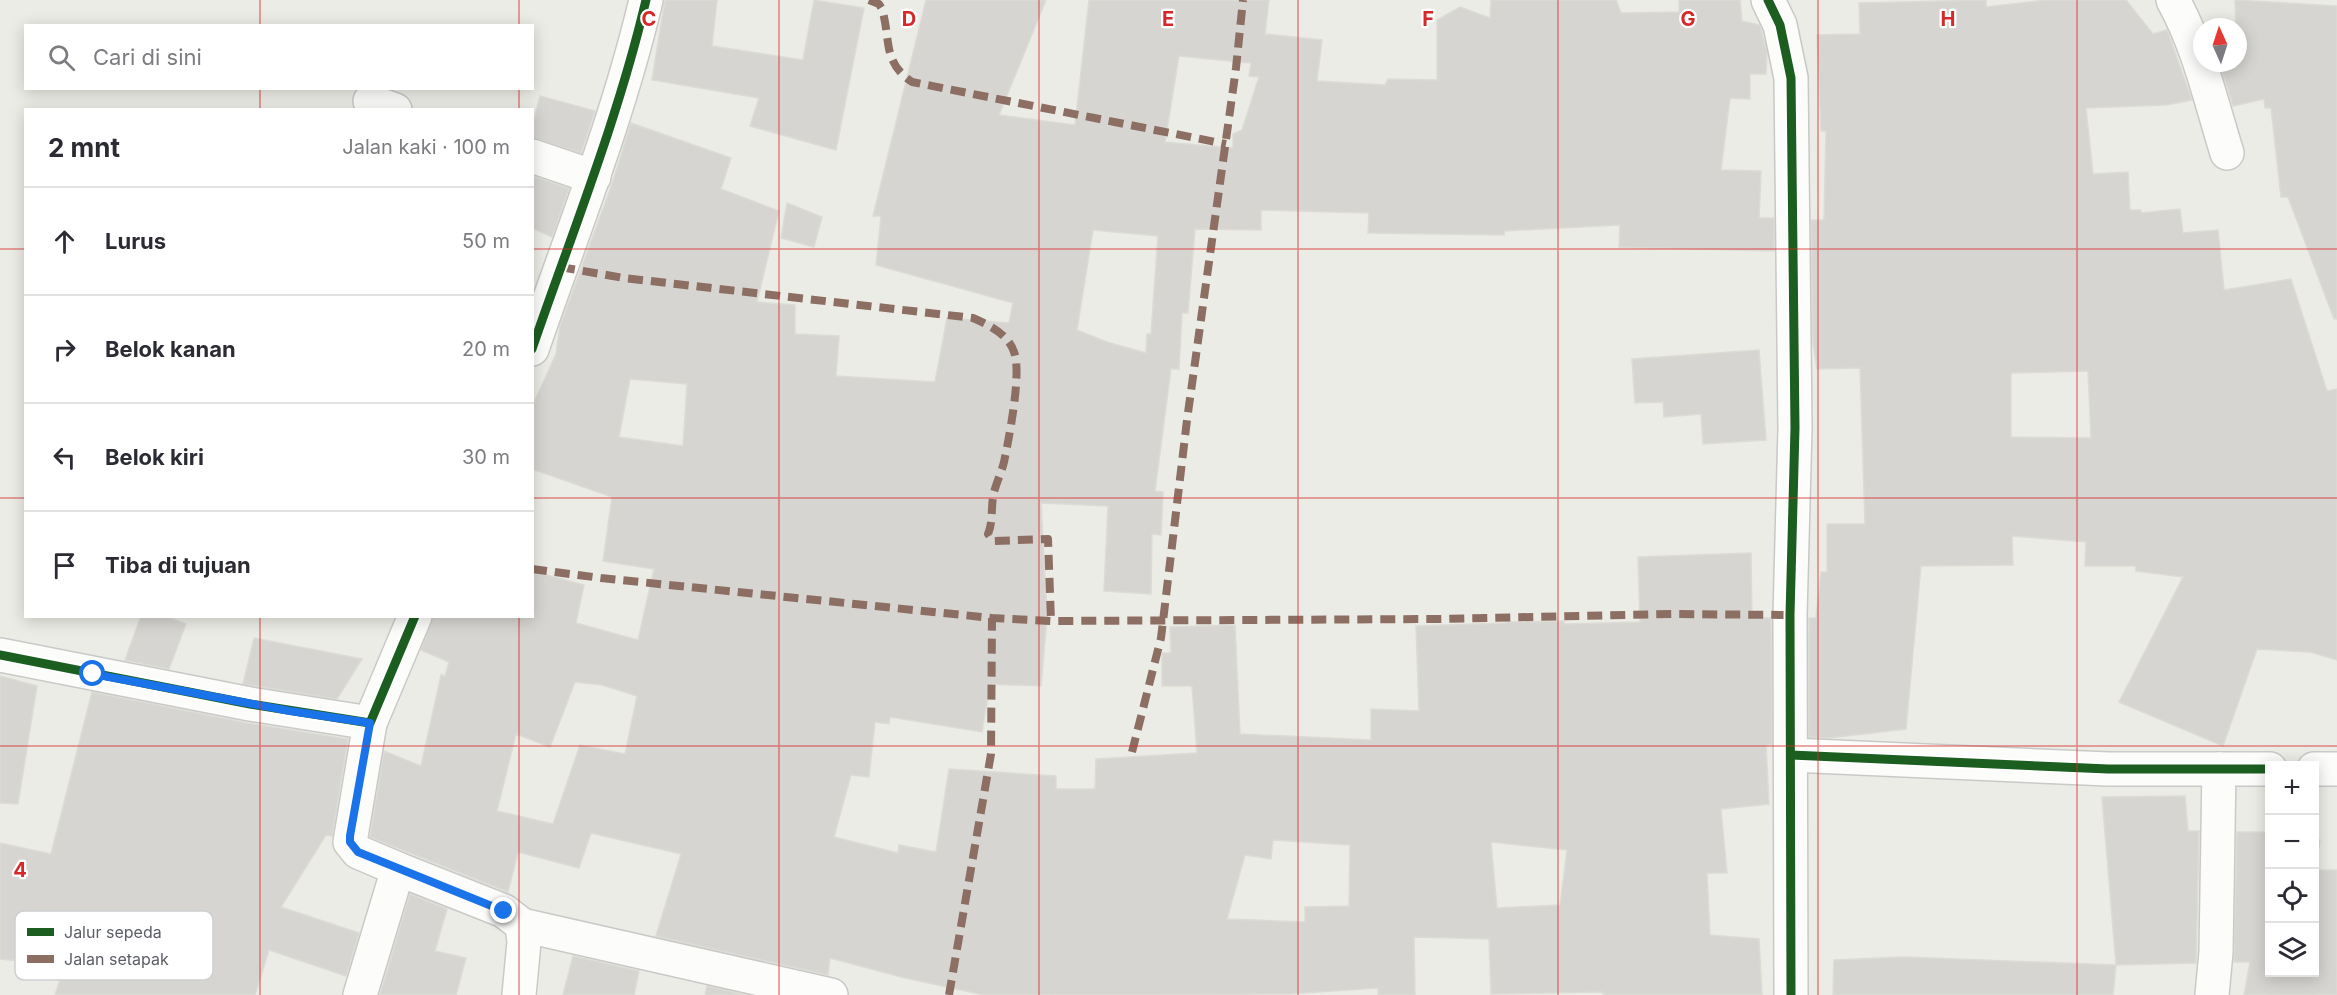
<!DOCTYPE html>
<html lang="id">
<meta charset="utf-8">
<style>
body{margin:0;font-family:Inter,sans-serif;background:#f2f2f3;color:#2b2b33}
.controls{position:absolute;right:18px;bottom:18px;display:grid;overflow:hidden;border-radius:0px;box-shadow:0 3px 15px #0003}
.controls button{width:54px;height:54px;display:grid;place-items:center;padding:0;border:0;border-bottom:2px solid #e1e1e2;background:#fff;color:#2b2b33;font:30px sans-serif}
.compass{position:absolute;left:2193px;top:18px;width:54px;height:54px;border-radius:50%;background:#fff;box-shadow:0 3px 15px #0003;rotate:357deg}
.stop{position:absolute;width:18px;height:18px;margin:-14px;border:4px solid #1a73e8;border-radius:50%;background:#fff}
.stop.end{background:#1a73e8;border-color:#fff;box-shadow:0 2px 6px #0008}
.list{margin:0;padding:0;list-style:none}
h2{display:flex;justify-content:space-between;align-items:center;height:78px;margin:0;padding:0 24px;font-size:26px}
h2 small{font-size:20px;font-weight:400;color:#7c7c81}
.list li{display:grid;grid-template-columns:39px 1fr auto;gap:18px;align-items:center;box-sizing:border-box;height:108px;padding:0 24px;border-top:2px solid #e1e1e2}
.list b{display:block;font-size:22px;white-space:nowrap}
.list em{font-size:20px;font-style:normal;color:#7c7c81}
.icon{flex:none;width:33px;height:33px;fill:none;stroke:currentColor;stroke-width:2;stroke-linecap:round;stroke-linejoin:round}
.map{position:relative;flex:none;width:2337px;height:995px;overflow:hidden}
.search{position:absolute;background:#fff;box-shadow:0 3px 15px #0003;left:24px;top:24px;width:510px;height:66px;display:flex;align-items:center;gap:15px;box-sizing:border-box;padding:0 21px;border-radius:0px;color:#7c7c81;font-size:22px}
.panel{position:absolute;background:#fff;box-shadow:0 3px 15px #0003;left:24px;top:108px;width:510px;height:510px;border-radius:0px}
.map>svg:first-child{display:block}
</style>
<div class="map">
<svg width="2337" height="995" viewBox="0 0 2337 995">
<rect width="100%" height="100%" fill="#ecece6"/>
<g fill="#d6d5d1" stroke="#dcdbd5" stroke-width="1.5" fill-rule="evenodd">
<path d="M665 0H717L712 46 803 60 814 0 864 8 836 150 750 126 759 98 652 80Z"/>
<path d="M926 0H1046L999 115 1075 125 1089 0H1269L1265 34 1322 40 1317 81 1385 85 1388 79 1437 80V20L1460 7 1490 18 1491 0H1616L1621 13 1679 12V0H1740L1742 21 1759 25 1761 29 1767 52 1766 74H1750V99L1730 98 1721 170 1761 171 1759 218H1774V251L1619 247 1620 225 1504 231V235L1368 233 1369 213 1261 210V230L1195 229 1188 313H1182L1179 369H1171L1155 491 1163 492 1161 535 1152 534 1151 594 1104 591 1108 506 1041 503 1047 616 1041 686 988 684V697L982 732 890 717 889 724 875 722 869 777 851 775 834 837 898 853 899 845 936 852 949 769 1056 776V789H1095L1096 759 1197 753 1192 686H1162V653H1171L1170 627 1235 625 1240 734 1371 740V709L1419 711 1416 626 1506 623V622L1564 621V624L1640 622 1638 557 1751 553 1752 618H1771L1772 744 1766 745 1769 804 1721 809 1727 873H1707L1710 935 1759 939 1762 995H1603V992L1491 994 1489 939 1414 937 1415 995H1378V988L1288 994 984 995 901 977 830 958 828 975 656 936 681 854 591 833 579 868 518 852 508 892 370 837 384 751 421 766 441 675 445 676 449 662 421 650 433 616H532V571L584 585 576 623 638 640 654 569 603 561 612 497 532 469V407L556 354 560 326 612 184 631 123 731 158 721 189 779 211 757 302 795 305V334L839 336 836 376 935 382 947 318 1009 323 1013 303 876 265 881 216H873ZM1179 56 1251 63 1249 76 1259 77 1242 130 1233 134V148L1165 142ZM1093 230 1158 236 1151 334H1147L1146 353 1107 342 1077 330ZM630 379 687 384 683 446 619 437ZM575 682 602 685 637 696 625 754 580 745 553 824 497 811 516 734 550 747ZM1273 840 1350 845 1349 906 1305 907V922L1227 919 1245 855 1271 859ZM1491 842 1567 850 1560 905 1497 908Z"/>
<path d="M1986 0V7L2046 0H2126L2153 34 2167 30 2192 100 2167 105 2086 108 2093 174 2128 172 2130 210H2141V213L2180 209 2183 233 2218 230 2224 290 2291 279 2327 391 2337 389V660L2310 652 2257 649 2223 746 2119 702 2183 577 2136 571V566H2085L2086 542 2012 536 2013 565 1921 566 1906 729 1829 738 1809 737V618H1816L1821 572H1827V524H1865L1860 368 1817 369 1813 343 1811 220H1824L1826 131H1821L1817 35 1860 34 1859 3ZM2088 371 2091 438 2011 437V373Z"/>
<path d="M2235 0 2337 6V319H2334L2288 197H2281L2271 108H2265L2264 99 2233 106 2220 63H2238V27L2206 26 2236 25Z"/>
<path d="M540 96 595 111 581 153 532 138V127Z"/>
<path d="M532 176 569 188 552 237 532 228Z"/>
<path d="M787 203 822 217 814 247 781 238Z"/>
<path d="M1759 350 1766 440 1703 444 1701 414 1664 417 1663 402 1635 403 1632 359Z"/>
<path d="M141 616H164L186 624 169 669 125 660Z"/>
<path d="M254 638 362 659 337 699 243 684Z"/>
<path d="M0 676 37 686 18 804 0 803Z"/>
<path d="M92 692 247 723 348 739 332 836 326 835 281 907 359 933 346 976 269 950 255 995H55L60 980 35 972 38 963 0 959V843L51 854Z"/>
<path d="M2185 796 2188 831H2199L2196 963 2116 965 2102 797Z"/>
<path d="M2237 832H2270V972H2314V839L2320 840 2315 870H2337V995H2244L2250 962H2234Z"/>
<path d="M410 894 447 909 435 951 466 958 456 995H380Z"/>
<path d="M573 956 639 971 634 995H563Z"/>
<path d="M1904 957 2116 965 2113 995H1833L1834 960Z"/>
<path d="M707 986 746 995H705Z"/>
</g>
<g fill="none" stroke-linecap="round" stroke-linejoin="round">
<g stroke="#c9cac8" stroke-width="36">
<g id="street">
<path d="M2173 0C2199 47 2211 102 2227 153"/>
<path d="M370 101 395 110"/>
<path d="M532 156 594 177"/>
<path d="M532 349C572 233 618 119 646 0"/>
<path d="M0 655 250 704 370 723 415 616"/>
<path d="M1791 755 2108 769H2270"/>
<path d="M2314 769H2337"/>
<path d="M398 869 504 911 522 925 524 942 519 995"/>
<path d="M522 925 831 995"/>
<path d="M360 995 398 869 358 852 350 842 370 723"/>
<path d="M2212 995 2216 952 2219 769"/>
</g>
</g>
<g stroke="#c7c8c7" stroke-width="36">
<path id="secondary" d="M1768 0 1780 25 1791 78 1795 428 1790 615 1791 995"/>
</g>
<use href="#street" stroke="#fcfcfb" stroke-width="33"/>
<use href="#secondary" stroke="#fcfcfb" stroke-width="33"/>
<g stroke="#8d6e63" stroke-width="8" stroke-dasharray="15 8" stroke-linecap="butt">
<path d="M869 0 879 4 882 9C891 39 882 62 912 82L1226 144"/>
<path d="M560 267 624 278 973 318C989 325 1008 334 1014 352 1022 373 1009 438 1004 462 1001 474 995 485 993 497 991 510 993 522 988 534L993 541 1048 539 1051 621"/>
<path d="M532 569 601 578 992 618 1051 621 1437 619 1672 614 1790 615"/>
<path d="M1132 752 1161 638 1187 420 1236 68 1243 0"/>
<path d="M949 995 991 754 992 618"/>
</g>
<g stroke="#fff" stroke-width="13">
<g id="cycleway">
<path d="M1768 0 1780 25 1791 78 1795 428 1790 615 1791 995"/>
<path d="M532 349C572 233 618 119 646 0"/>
<path d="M0 655 250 704 370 723 415 616"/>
<path d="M1791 755 2108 769H2270"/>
</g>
</g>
<use href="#cycleway" stroke="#1b5e20" stroke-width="9"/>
</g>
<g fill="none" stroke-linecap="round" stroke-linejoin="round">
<path stroke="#1a73e8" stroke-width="8" d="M93 674 290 711 370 723 350 836V842L358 852 504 911"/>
</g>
<path fill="none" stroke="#d62828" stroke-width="1.5" stroke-opacity="0.55" d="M260 0V26M519 0V26M779 0V995M1039 0V995M1298 0V995M1558 0V995M1818 0V995M2077 0V995M260 88V110M519 88V110M0 249H26M532 249H2337M0 498H26M532 498H2337M260 616V995M519 616V995M0 746H2337"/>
<rect x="15" y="911" width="198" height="69" rx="9" fill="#fff" stroke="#cecfd1" stroke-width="1.5"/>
<rect x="27" y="928" width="27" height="8" fill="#1b5e20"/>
<rect x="27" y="955" width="27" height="8" fill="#8d6e63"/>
<g font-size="16" fill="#5b5e65">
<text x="64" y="938">Jalur sepeda</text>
<text x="64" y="965">Jalan setapak</text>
</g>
<g font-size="20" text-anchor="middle" font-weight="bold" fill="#d62828" stroke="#fff" stroke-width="4.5" stroke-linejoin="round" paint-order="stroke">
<text x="649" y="26">C</text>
<text x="909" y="26">D</text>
<text x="1168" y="26">E</text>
<text x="1428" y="26">F</text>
<text x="1688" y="26">G</text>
<text x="1948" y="26">H</text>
<text x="20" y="877">4</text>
</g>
</svg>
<div class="controls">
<button>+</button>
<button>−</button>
<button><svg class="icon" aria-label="locate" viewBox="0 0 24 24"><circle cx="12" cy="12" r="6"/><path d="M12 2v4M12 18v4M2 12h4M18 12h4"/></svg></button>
<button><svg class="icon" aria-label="layers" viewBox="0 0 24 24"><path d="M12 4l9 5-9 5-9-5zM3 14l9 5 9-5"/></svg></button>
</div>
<svg class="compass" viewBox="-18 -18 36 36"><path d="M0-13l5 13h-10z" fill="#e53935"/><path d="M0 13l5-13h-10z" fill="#7c7c81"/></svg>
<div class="stop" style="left:93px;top:674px"></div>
<div class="stop end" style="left:504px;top:911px"></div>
<div class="search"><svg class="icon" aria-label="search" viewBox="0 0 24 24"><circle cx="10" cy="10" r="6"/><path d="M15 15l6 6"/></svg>Cari di sini</div>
<section class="panel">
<h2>2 mnt<small>Jalan kaki · 100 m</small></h2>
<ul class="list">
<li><svg class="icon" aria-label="ahead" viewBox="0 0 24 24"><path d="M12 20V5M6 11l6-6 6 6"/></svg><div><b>Lurus</b></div><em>50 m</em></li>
<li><svg class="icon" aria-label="right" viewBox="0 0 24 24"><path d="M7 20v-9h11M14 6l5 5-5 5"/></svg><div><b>Belok kanan</b></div><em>20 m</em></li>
<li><svg class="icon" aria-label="left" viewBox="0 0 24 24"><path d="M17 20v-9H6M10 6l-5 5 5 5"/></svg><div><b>Belok kiri</b></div><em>30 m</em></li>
<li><svg class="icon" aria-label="arrive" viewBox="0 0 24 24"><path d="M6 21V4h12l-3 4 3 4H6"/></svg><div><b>Tiba di tujuan</b></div></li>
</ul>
</section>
</div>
